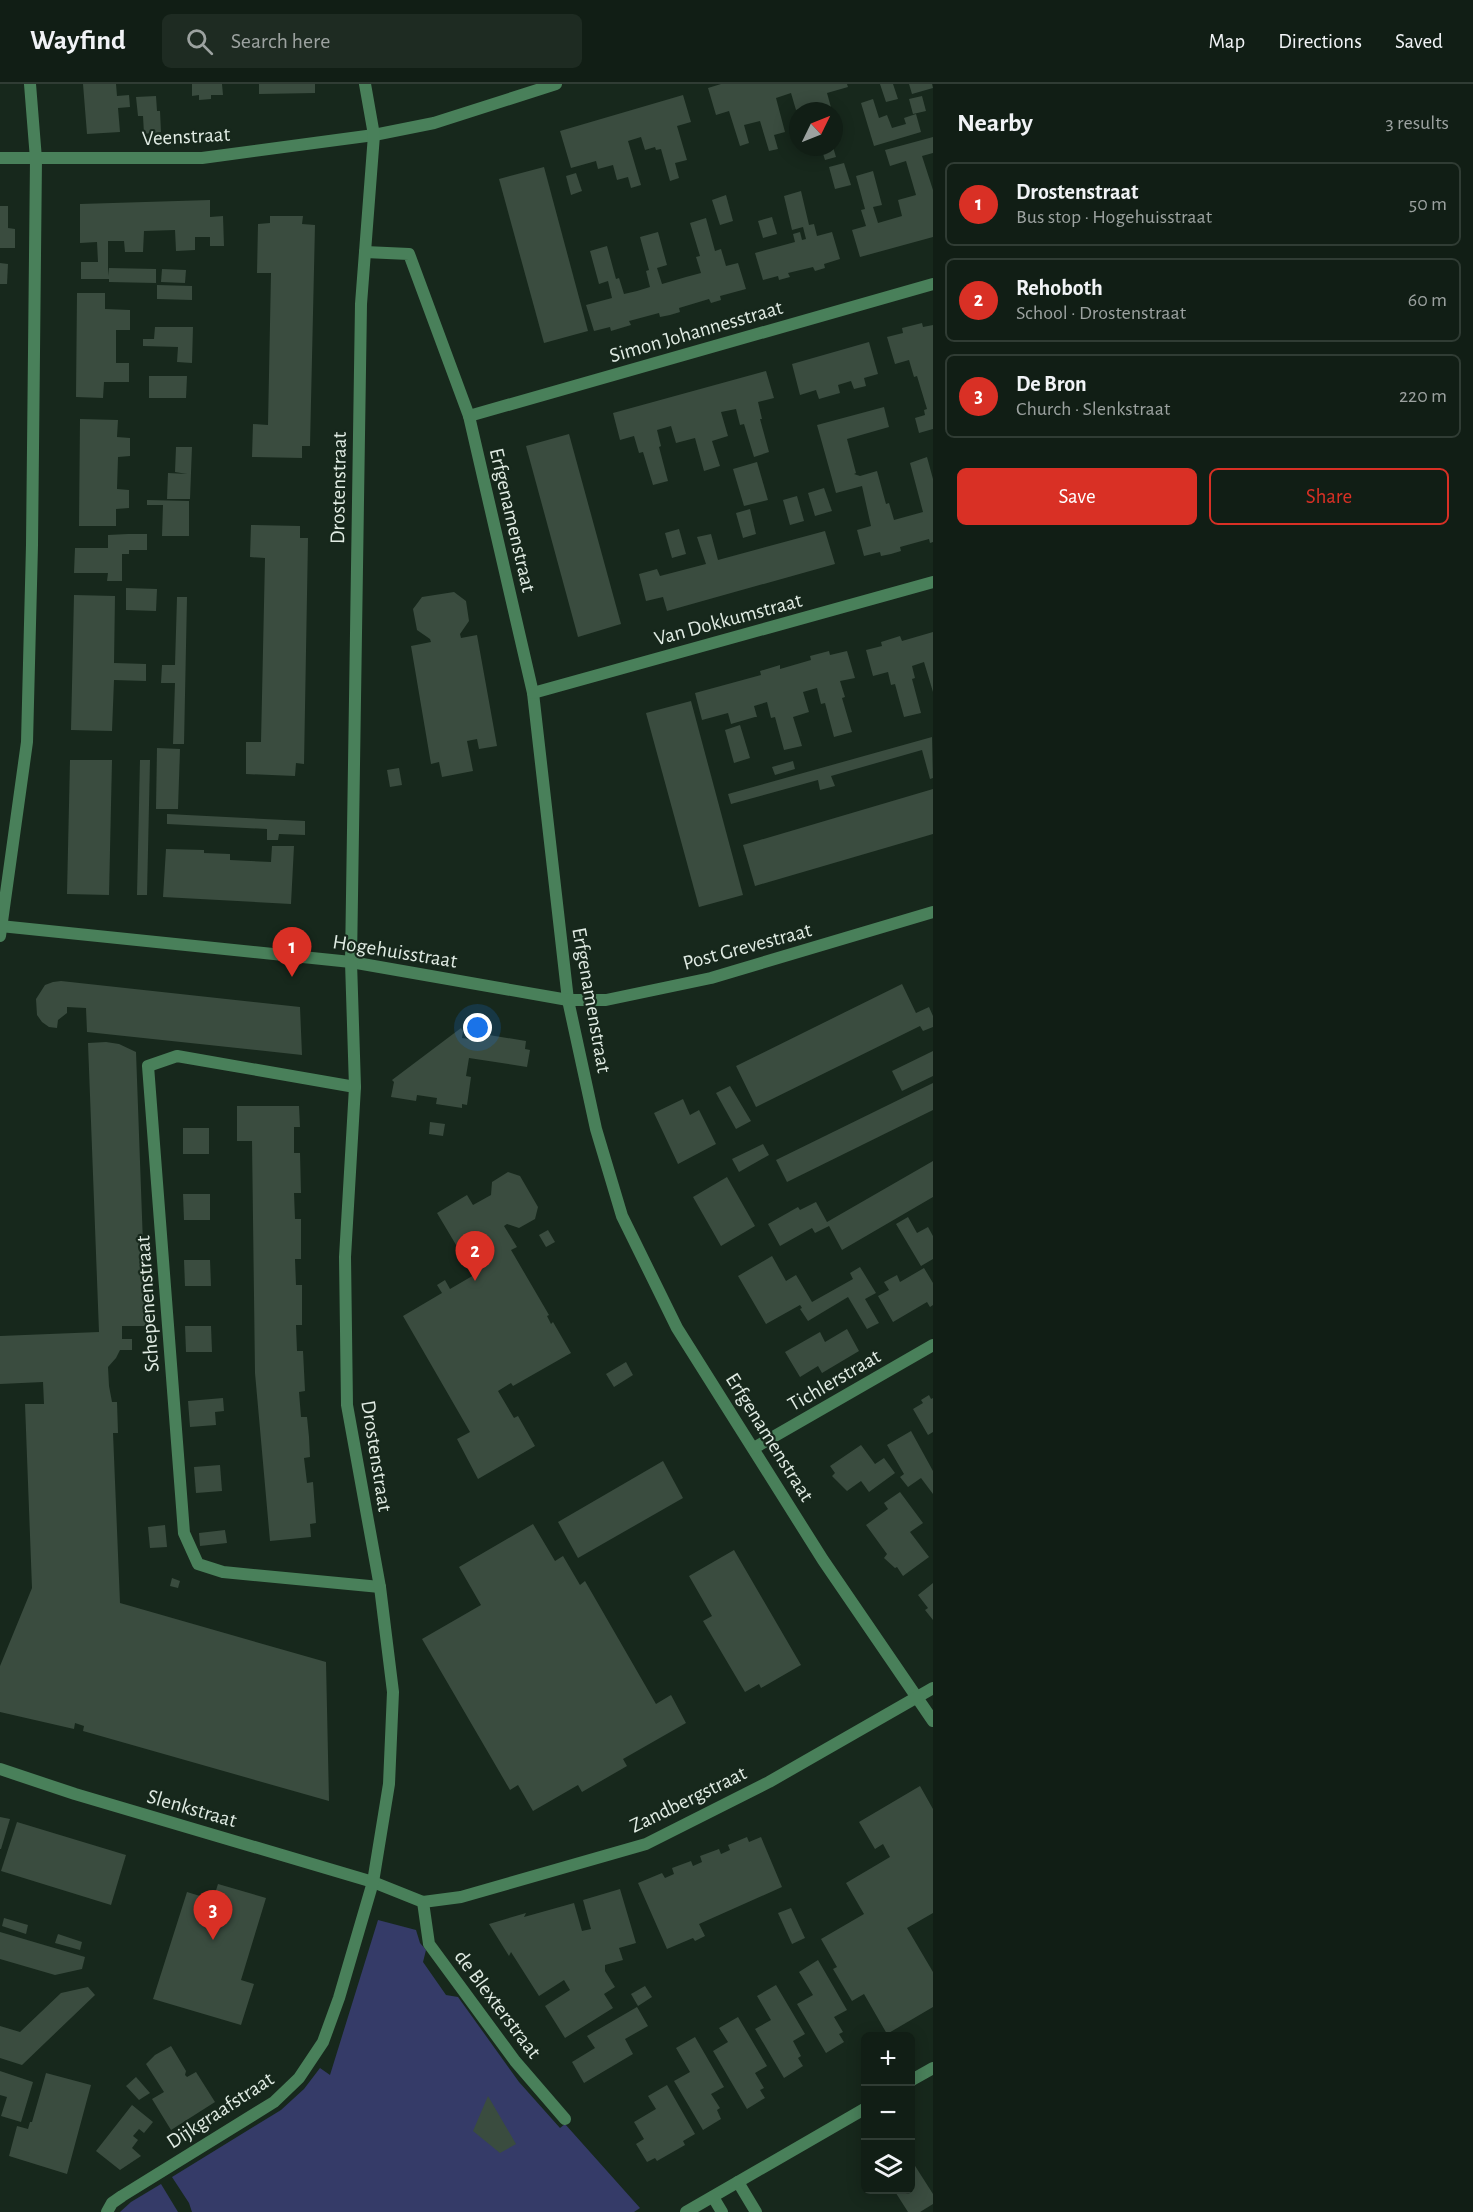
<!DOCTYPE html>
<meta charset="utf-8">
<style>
body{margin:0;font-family:"Alegreya Sans",sans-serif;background:#1e2b22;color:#f1f3f6}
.controls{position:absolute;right:18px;bottom:18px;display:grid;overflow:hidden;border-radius:9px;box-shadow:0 3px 15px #0003}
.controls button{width:54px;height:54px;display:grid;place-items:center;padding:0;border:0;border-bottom:2px solid #303c34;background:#111e15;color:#f1f3f6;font:30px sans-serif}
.compass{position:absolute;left:789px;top:18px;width:54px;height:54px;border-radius:50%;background:#111e15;box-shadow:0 3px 15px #0003;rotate:47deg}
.you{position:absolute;left:478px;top:944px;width:21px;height:21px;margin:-15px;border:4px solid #fff;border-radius:50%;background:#1a73e8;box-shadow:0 0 0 9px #1a73e833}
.badge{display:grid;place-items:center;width:39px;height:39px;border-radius:50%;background:#d93025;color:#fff;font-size:20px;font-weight:700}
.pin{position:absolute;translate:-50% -50px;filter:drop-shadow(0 2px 3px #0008)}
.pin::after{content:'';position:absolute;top:32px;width:21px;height:18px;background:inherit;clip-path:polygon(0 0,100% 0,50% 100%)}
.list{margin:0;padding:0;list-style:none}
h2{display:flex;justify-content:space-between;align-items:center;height:78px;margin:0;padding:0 24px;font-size:26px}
h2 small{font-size:20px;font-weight:400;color:#9ca2a0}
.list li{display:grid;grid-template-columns:39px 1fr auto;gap:18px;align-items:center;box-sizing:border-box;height:84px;margin:0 12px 12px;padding:0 12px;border:2px solid #303c34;border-radius:9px}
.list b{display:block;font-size:22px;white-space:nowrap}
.list p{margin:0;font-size:20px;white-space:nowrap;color:#9ca2a0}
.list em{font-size:20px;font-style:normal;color:#9ca2a0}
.actions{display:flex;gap:12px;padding:18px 24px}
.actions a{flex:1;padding:14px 0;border:2px solid #d93025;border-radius:9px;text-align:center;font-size:21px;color:#d93025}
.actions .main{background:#d93025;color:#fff}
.icon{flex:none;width:33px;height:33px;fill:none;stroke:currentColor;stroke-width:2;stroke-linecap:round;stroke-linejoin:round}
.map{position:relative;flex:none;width:933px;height:2128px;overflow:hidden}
header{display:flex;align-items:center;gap:36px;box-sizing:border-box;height:84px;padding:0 30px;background:#111e15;border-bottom:2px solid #303c34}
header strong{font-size:28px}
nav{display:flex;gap:33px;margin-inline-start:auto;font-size:21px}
.search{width:420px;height:54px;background:#1e2b22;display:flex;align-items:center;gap:15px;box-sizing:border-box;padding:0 21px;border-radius:9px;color:#9ca2a0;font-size:22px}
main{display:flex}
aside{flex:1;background:#111e15}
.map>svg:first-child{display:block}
</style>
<header>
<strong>Wayfind</strong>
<div class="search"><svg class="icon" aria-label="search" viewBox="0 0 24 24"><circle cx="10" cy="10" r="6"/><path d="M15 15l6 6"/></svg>Search here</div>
<nav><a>Map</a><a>Directions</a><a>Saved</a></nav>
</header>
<main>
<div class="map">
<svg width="933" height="2128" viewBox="0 0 933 2128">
<rect width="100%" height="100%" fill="#17281c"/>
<g fill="#353b68">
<path d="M378 1836 416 1846 420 1859 426 1866 423 1878 446 1911 458 1913 519 1998 560 2044 565 2040 640 2124 634 2128H192L189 2119 172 2093 281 2026 304 2005 320 1984 330 1991Z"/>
<path d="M161 2100 178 2128H120L131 2118Z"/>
</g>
<g fill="#3a4c3f">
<path d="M83 0H116L117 12 129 11 130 23 118 24 120 48 87 50Z"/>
<path d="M192 0H222L223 11H211V15L199 16V11L192 12Z"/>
<path d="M259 0H315V9L259 10Z"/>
<path d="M721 0H847L848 3 827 9 832 27H810L808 22 796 26 791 9 776 14 785 48 774 51 778 65 769 67 760 37 744 41 749 59 740 62 729 27 716 31 708 4Z"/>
<path d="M880 0H893L898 15 886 18Z"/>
<path d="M909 0H932L933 4 912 10Z"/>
<path d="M683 11 691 38 677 42 687 76 675 79 679 94 670 97 661 65 656 66 655 63 645 66 641 53 628 57 641 101 631 104 628 93 617 96 613 81 598 85 596 77 571 84 560 47Z"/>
<path d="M156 12 157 27H160L161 48 144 50 143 32H138L136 13Z"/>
<path d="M922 12 926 27 913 30 909 15Z"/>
<path d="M873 15 879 34 887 31 892 44 906 40 904 34 916 30 921 48 874 62 861 19Z"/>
<path d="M933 53V69L922 72 933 106V153L860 173 852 146 866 142 861 126 865 125 856 92 873 87 882 121 873 123 878 139 902 132 898 116 916 111 906 77 890 82 885 66Z"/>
<path d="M821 63H833L836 73 825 76Z"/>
<path d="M844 79 851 101 835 105 829 83Z"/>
<path d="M544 83 588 247 544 259 499 95Z"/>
<path d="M576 89 582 107 571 111 566 92Z"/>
<path d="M801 107 809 141 814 140 817 152 832 148 840 175 824 180 825 184 815 187 813 183 788 189 790 193 779 196 778 192 763 196 755 169 795 158 793 150 800 148 802 156 806 155 803 143 792 146 784 112Z"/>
<path d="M726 111 733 137 720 141 712 116Z"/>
<path d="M210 116V133L223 132 224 162H210V153H195V166L176 167 175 146 144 147 143 168H125L124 157H108V192L109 184 156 185V199L109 198V195H81V178H98L97 158 80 159V120Z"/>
<path d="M0 122H8V144L15 145V164H0Z"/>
<path d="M270 132H303L302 140 315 141 310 362H302V374L252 373 253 340 268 341 271 189H257L258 140 270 139Z"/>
<path d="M772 133 777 150 763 154 758 137Z"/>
<path d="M706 134 715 167 721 165 726 182 738 179 746 205 720 212 721 216 711 219 709 215 679 224 680 228 670 231 660 233 659 229 629 237 631 241 611 247 610 243 594 247 586 221 612 214 608 197 599 200 590 167 607 162 616 195 619 194 624 210 637 207 650 203 646 187 649 186 640 153 658 148 667 181 657 184 662 200 686 193 701 189 696 173 700 172 690 139Z"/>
<path d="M0 179 8 180 7 200H0Z"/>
<path d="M162 185 186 186 185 199 161 198Z"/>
<path d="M157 201 192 202V216L157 215Z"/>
<path d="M77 209H105V225L130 226V246H116V279H129V298H104L103 314 76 313Z"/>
<path d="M922 239 923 243 933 241V345L919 349 915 334 925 331 924 326 927 325 917 292 914 293 909 276 895 280 887 253 903 249 902 244Z"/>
<path d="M155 243H193L192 279 177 278 178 263 143 262V255H154Z"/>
<path d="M869 258 878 290 864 294 866 302 854 305 851 297 838 301 840 309 819 315 816 306 800 311 792 280Z"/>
<path d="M766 287 774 314 758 318 762 335H760L769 368 754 373 744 340 740 341 736 325 721 328 728 352 712 357 720 382 704 387 695 354 676 359 671 342 657 346 661 362 659 363 668 397 653 401 643 368 639 369 634 352 620 356 613 329Z"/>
<path d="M149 292H187L186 314H149Z"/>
<path d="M884 323 889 343 847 355 856 389 854 390 860 392 877 387 886 420 889 419 894 436 923 428 910 379 927 373 933 395V458L930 459 929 455 900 463 901 467 891 470 881 472 880 468 864 472 857 446 871 442 862 402 836 409 817 341Z"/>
<path d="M80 335 118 336 117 353 130 354V372L118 373 117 405 129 406V424L116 425V442H79Z"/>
<path d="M569 350 621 540 578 553 526 362Z"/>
<path d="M176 363H192L190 415H167L168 389 187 390 175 388Z"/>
<path d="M757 378 768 416 744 422 733 385Z"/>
<path d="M824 404 832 427 815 432 808 409Z"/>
<path d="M797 412 804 437 790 441 783 416Z"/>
<path d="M147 416 189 417V452H162L163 421H147Z"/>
<path d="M750 425 756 450 743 454 736 429Z"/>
<path d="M251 441 300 442V454H308L304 680 296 679 295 692 246 690V658H261L265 474 250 473Z"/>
<path d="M679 445 686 470 672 474 665 449Z"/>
<path d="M825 447 835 480 667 527 663 513 646 517 639 490 657 485 660 492 706 480 697 453 711 450 718 476Z"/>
<path d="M128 450H147V466H129V470H122V497H107L108 489H74L75 464H108V451Z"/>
<path d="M126 504 157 505 156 527 126 526Z"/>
<path d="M454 508 466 517 469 537 460 550 461 554 477 551 497 662 479 665 477 655 467 657 473 687 442 693 439 678 431 680 411 562 431 558 430 555 417 546 413 525 422 513Z"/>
<path d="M74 511 115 512 114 579 146 580V597L114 596 112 647 71 646Z"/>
<path d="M177 513H187L184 660H173L175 599H161L162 581H175Z"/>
<path d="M933 548V608L924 578 912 582 915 594 912 595 921 629 904 633 895 600 891 601 888 588 873 592 866 566 882 562 881 558 900 552 902 557Z"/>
<path d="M829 567 830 571 847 567 855 594 840 597 845 613 842 614 852 648 834 653 825 619 821 620 817 604 803 608 809 628 793 633 802 662 784 666 775 633 771 634 767 618 754 622 757 633H755L731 640 728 629 702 636 695 609 761 591 760 587 780 581V585L811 576 810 572Z"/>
<path d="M691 617 743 811 699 823 646 629Z"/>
<path d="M740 641 750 674 734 679 725 646Z"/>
<path d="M932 653 933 694 930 695 922 666 831 692 835 702 820 706 818 696 731 720 728 710Z"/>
<path d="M157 664 180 665 178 725H156Z"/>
<path d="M70 676H112L109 811 67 810Z"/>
<path d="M140 676H150L147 811H137Z"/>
<path d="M793 677 795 685 775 691 772 683Z"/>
<path d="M399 684 402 701 390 703 387 686Z"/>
<path d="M933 705V750L755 802 743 761Z"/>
<path d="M167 730 305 737V751L279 750 278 756H267V745L167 740Z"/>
<path d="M272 762H294L291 820 163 813 166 765 204 766V769L230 770V776L271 778Z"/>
<path d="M61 897 300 923 302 971 87 948 86 924 67 923V929L58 936 57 944 49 943 42 938 37 931 36 915 45 901 53 898Z"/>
<path d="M902 900 916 929 929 923 933 932V943L923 947 920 942 756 1023 736 982Z"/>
<path d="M461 944 463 947 462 954 475 956 477 949 526 957 525 965 530 966 527 983 469 974 466 992 471 993 467 1021 462 1020V1024L436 1020 437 1014 417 1011 416 1017 391 1013 394 998 392 996Z"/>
<path d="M106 958 119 960 136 968 146 1242H122V1255H132V1266H120L116 1274 108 1283 109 1302 112 1318H117L118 1349H113L120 1519 326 1578 329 1717 83 1647 84 1642 75 1639 74 1645 0 1628V1582L32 1504 25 1320H44L43 1298 0 1300V1252L99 1248 88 959Z"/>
<path d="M933 967V992L902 1007 892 987Z"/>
<path d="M933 999V1026L787 1098 776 1076Z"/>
<path d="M730 1002 751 1037 736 1045 716 1009Z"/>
<path d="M683 1015 690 1031 699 1026 716 1060 678 1080 654 1029Z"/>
<path d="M237 1022H299L300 1043H294V1069H300L301 1109H294L295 1135H301V1175H295L296 1201H302V1241H296L297 1267H303L305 1307 299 1308 301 1333H307L309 1353 310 1373 304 1374 307 1399 313 1398 316 1439 310 1440 311 1453 270 1457 255 1289 252 1057H237Z"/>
<path d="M430 1038 445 1040 443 1052 429 1050Z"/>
<rect x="183" y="1044" width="26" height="26"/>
<path d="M763 1060 769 1071 739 1088 732 1075Z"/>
<path d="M933 1077V1113L842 1166 829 1142 815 1149 812 1144 780 1162 768 1140 798 1123 800 1126 816 1118 827 1138Z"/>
<path d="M508 1088 520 1092 538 1123 535 1135 519 1144 507 1140 504 1142 517 1163 511 1166 549 1231 547 1232 551 1240 553 1238 571 1269 513 1302 511 1299 498 1307 514 1334 518 1332 535 1362 478 1395 457 1355 470 1348 403 1232 442 1209 437 1201 445 1196 450 1205 474 1191 437 1129 467 1111 473 1121 491 1111 492 1098Z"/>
<path d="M727 1093 755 1142 721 1162 693 1113Z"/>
<path d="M183 1110H210V1136H184Z"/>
<path d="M908 1133 917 1149 928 1143 933 1152V1175L921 1182 896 1140Z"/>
<path d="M548 1146 555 1158 546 1163 539 1151Z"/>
<path d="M772 1172 786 1197 796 1191 812 1218 853 1195 850 1189 860 1183 876 1209 865 1215 879 1239 867 1245 848 1213 808 1237 800 1225 802 1224 800 1221 766 1240 738 1192Z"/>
<path d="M184 1176H210L211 1202H185Z"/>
<path d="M924 1184 933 1199V1221L930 1223 927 1218 893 1238 878 1212 889 1206 884 1198 897 1191 900 1198Z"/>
<path d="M185 1242H211L212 1268H186Z"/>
<path d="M847 1245 859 1267 822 1289 818 1282 800 1293 785 1268 820 1248 825 1258Z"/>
<path d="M626 1278 633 1291 614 1303 606 1290Z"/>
<path d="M929 1311 931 1315 933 1314V1348L928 1351 913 1325 923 1319 921 1316Z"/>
<path d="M223 1314 224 1327 215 1328 216 1341 190 1343 188 1317Z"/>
<path d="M911 1347 933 1387V1410L921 1394 908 1403 900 1393 904 1390 887 1361Z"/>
<path d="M861 1361 875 1380 884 1374 895 1389 869 1408 861 1397 847 1407 832 1392 835 1389 830 1382Z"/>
<path d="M663 1377 683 1414 578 1474 558 1438Z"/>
<path d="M220 1381 222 1407 196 1409 194 1383Z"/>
<path d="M900 1408 923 1439 910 1448 929 1473 903 1492 897 1483 895 1484 884 1474 887 1470 866 1441 888 1425 884 1419Z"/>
<path d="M533 1440 555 1477 563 1472 580 1501 585 1497 656 1620 671 1611 686 1639 623 1675 627 1682 582 1708 578 1701 533 1727 518 1701 510 1706 422 1555 481 1521 459 1483Z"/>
<path d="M165 1441 167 1463 150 1464 148 1443Z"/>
<path d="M225 1446 227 1459 200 1462 199 1449Z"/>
<path d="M734 1466 801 1581 761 1604 759 1600 745 1608 703 1537 712 1532 689 1492Z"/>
<path d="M172 1494 180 1497 178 1504 170 1502Z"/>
<path d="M933 1499V1536L925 1526 928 1524 918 1511Z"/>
<path d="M920 1702 933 1725V1829L907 1844 933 1888V1923L887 1950 864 1910 852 1917 833 1885 837 1883 821 1855 864 1830 846 1799 890 1773 883 1760 875 1765 859 1738Z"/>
<path d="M0 1733 10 1735 1 1765H0Z"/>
<path d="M17 1738 126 1771 111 1821 1 1787Z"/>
<path d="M747 1753 749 1758 761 1753 782 1803 699 1840 705 1852 695 1857 693 1854 667 1865 638 1799 662 1789 665 1794 674 1790 672 1784 691 1777 693 1782 702 1778 700 1772 719 1765 721 1770 730 1766 728 1761Z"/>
<path d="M218 1800 266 1814 241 1896 254 1900 241 1941 153 1915 187 1808 213 1816Z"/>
<path d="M620 1805 636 1859 619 1864 623 1876 605 1881V1887L615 1903 604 1910 613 1924 565 1954 545 1922 570 1906 564 1896 539 1912 511 1868 509 1872 489 1840 526 1829 524 1833 574 1819 582 1847 591 1845 583 1816Z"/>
<path d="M791 1824 805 1854 792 1860 778 1829Z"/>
<path d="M4 1834 28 1841 26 1850 2 1842Z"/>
<path d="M0 1848 85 1873 82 1885 55 1891 0 1875Z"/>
<path d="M58 1850 82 1858 80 1866 55 1859Z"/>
<path d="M818 1876 847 1926 834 1933 843 1948 839 1950 844 1958 826 1969 797 1920 813 1911 799 1888Z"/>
<path d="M776 1901 805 1950 793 1957 801 1972 798 1974 803 1982 784 1994 755 1945 771 1936 757 1912Z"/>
<path d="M645 1902 652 1913 638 1922 631 1910Z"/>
<path d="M88 1903 95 1911 22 1981 0 1974V1942L20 1948 61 1909Z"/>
<path d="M637 1923 648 1942 625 1955 633 1970 584 1999 572 1978 595 1964 587 1952Z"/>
<path d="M738 1933 767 1982 755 1989 764 2004 760 2006 765 2014 747 2025 713 1967 728 1958 719 1944Z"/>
<path d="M695 1953 724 2003 711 2010 720 2024 717 2026 721 2035 703 2046 674 1997 690 1988 676 1964Z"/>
<path d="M171 1962 186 1987 185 1991 187 1993 196 1988 215 2018 171 2046 152 2015 164 2008 146 1980 155 1971Z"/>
<path d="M0 1987 33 1998 21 2038 1 2032 7 2013 0 2011Z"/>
<path d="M46 1989 91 2001 67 2090 9 2072 17 2042 28 2045 30 2038H32Z"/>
<path d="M136 1993 150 2009 139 2016 126 2002Z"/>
<path d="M667 2001 695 2050 683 2057 685 2061 657 2077 655 2074 647 2078 636 2060 644 2055 634 2038 656 2025 648 2012Z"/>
<path d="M488 2012 516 2060 500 2069 473 2047Z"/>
<path d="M132 2021 153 2038 144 2049 139 2045 133 2052 138 2056 132 2064 141 2072 120 2086 96 2067Z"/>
<path d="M910 2074 933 2110V2120L920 2128H908L894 2106H910Z"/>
</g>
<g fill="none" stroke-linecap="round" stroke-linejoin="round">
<g stroke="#49805a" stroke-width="12">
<path d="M0 74H202L374 51 434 39 556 0"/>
<path d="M365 168 409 170 469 332 533 609 568 916 596 1045 622 1132 677 1244 823 1476 933 1637"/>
<path d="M469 332 933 200"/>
<path d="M533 609 933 498"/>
<path d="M0 842 351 878 568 916H606L711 894 933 828"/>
<path d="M0 852 27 658 32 461 36 75 30 0"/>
<path d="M355 1003 177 972 148 982 184 1449 198 1480 223 1488 380 1503"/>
<path d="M754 1364 933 1261"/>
<path d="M0 1685 75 1710 373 1798 423 1818 461 1813 646 1760 769 1698 933 1604"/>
<path d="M423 1818 429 1860 515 1977 565 2035"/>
<path d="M107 2128 112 2119 122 2112 274 2018 299 1994 323 1958 339 1914 373 1798 389 1700 393 1608 380 1503 347 1321 345 1173 355 1003 351 878 361 220 374 51 365 0"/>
</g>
<g stroke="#49805a" stroke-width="12">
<path d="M910 1997 933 1984"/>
<path d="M738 2098 756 2128"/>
<path d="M713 2113 722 2128"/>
<path d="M686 2128 866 2024"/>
</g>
</g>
<g text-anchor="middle" stroke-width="4.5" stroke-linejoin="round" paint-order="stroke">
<g font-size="21" fill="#e0ebe3" stroke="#17281c">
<text transform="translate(186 52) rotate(-3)" y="7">Veenstraat</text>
<text transform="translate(696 247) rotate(-16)" y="7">Simon Johannesstraat</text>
<text transform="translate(338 404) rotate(-89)" y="7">Drostenstraat</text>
<text transform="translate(513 436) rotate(77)" y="7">Erfgenamenstraat</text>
<text transform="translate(728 535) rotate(-15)" y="7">Van Dokkumstraat</text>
<text transform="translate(747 862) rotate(-15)" y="7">Post Grevestraat</text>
<text transform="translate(395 867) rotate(9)" y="7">Hogehuisstraat</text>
<text transform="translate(592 916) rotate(80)" y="7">Erfgenamenstraat</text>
<text transform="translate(147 1220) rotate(-94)" y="7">Schepenenstraat</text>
<text transform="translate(834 1296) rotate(-30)" y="7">Tichlerstraat</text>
<text transform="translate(770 1353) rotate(58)" y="7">Erfgenamenstraat</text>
<text transform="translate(377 1372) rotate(81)" y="7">Drostenstraat</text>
<text transform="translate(688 1715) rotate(-26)" y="7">Zandbergstraat</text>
<text transform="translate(192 1724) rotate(16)" y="7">Slenkstraat</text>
<text transform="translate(498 1920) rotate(53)" y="7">de Blexterstraat</text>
<text transform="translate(220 2026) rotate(-33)" y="7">Dijkgraafstraat</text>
</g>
</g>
</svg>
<div class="controls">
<button>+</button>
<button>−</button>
<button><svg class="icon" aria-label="layers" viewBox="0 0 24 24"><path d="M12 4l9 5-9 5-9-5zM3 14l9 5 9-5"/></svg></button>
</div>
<svg class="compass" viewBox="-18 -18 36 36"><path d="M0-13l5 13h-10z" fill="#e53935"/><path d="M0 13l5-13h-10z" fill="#9ca2a0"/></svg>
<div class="you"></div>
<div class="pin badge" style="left:292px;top:893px">1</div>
<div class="pin badge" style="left:475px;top:1197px">2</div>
<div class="pin badge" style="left:213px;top:1856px">3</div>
</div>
<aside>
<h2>Nearby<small>3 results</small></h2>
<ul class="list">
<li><span class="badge">1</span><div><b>Drostenstraat</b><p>Bus stop · Hogehuisstraat</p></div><em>50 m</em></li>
<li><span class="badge">2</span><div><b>Rehoboth</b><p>School · Drostenstraat</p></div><em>60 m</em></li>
<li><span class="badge">3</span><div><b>De Bron</b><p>Church · Slenkstraat</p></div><em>220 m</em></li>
</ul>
<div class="actions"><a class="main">Save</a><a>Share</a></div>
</aside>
</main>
